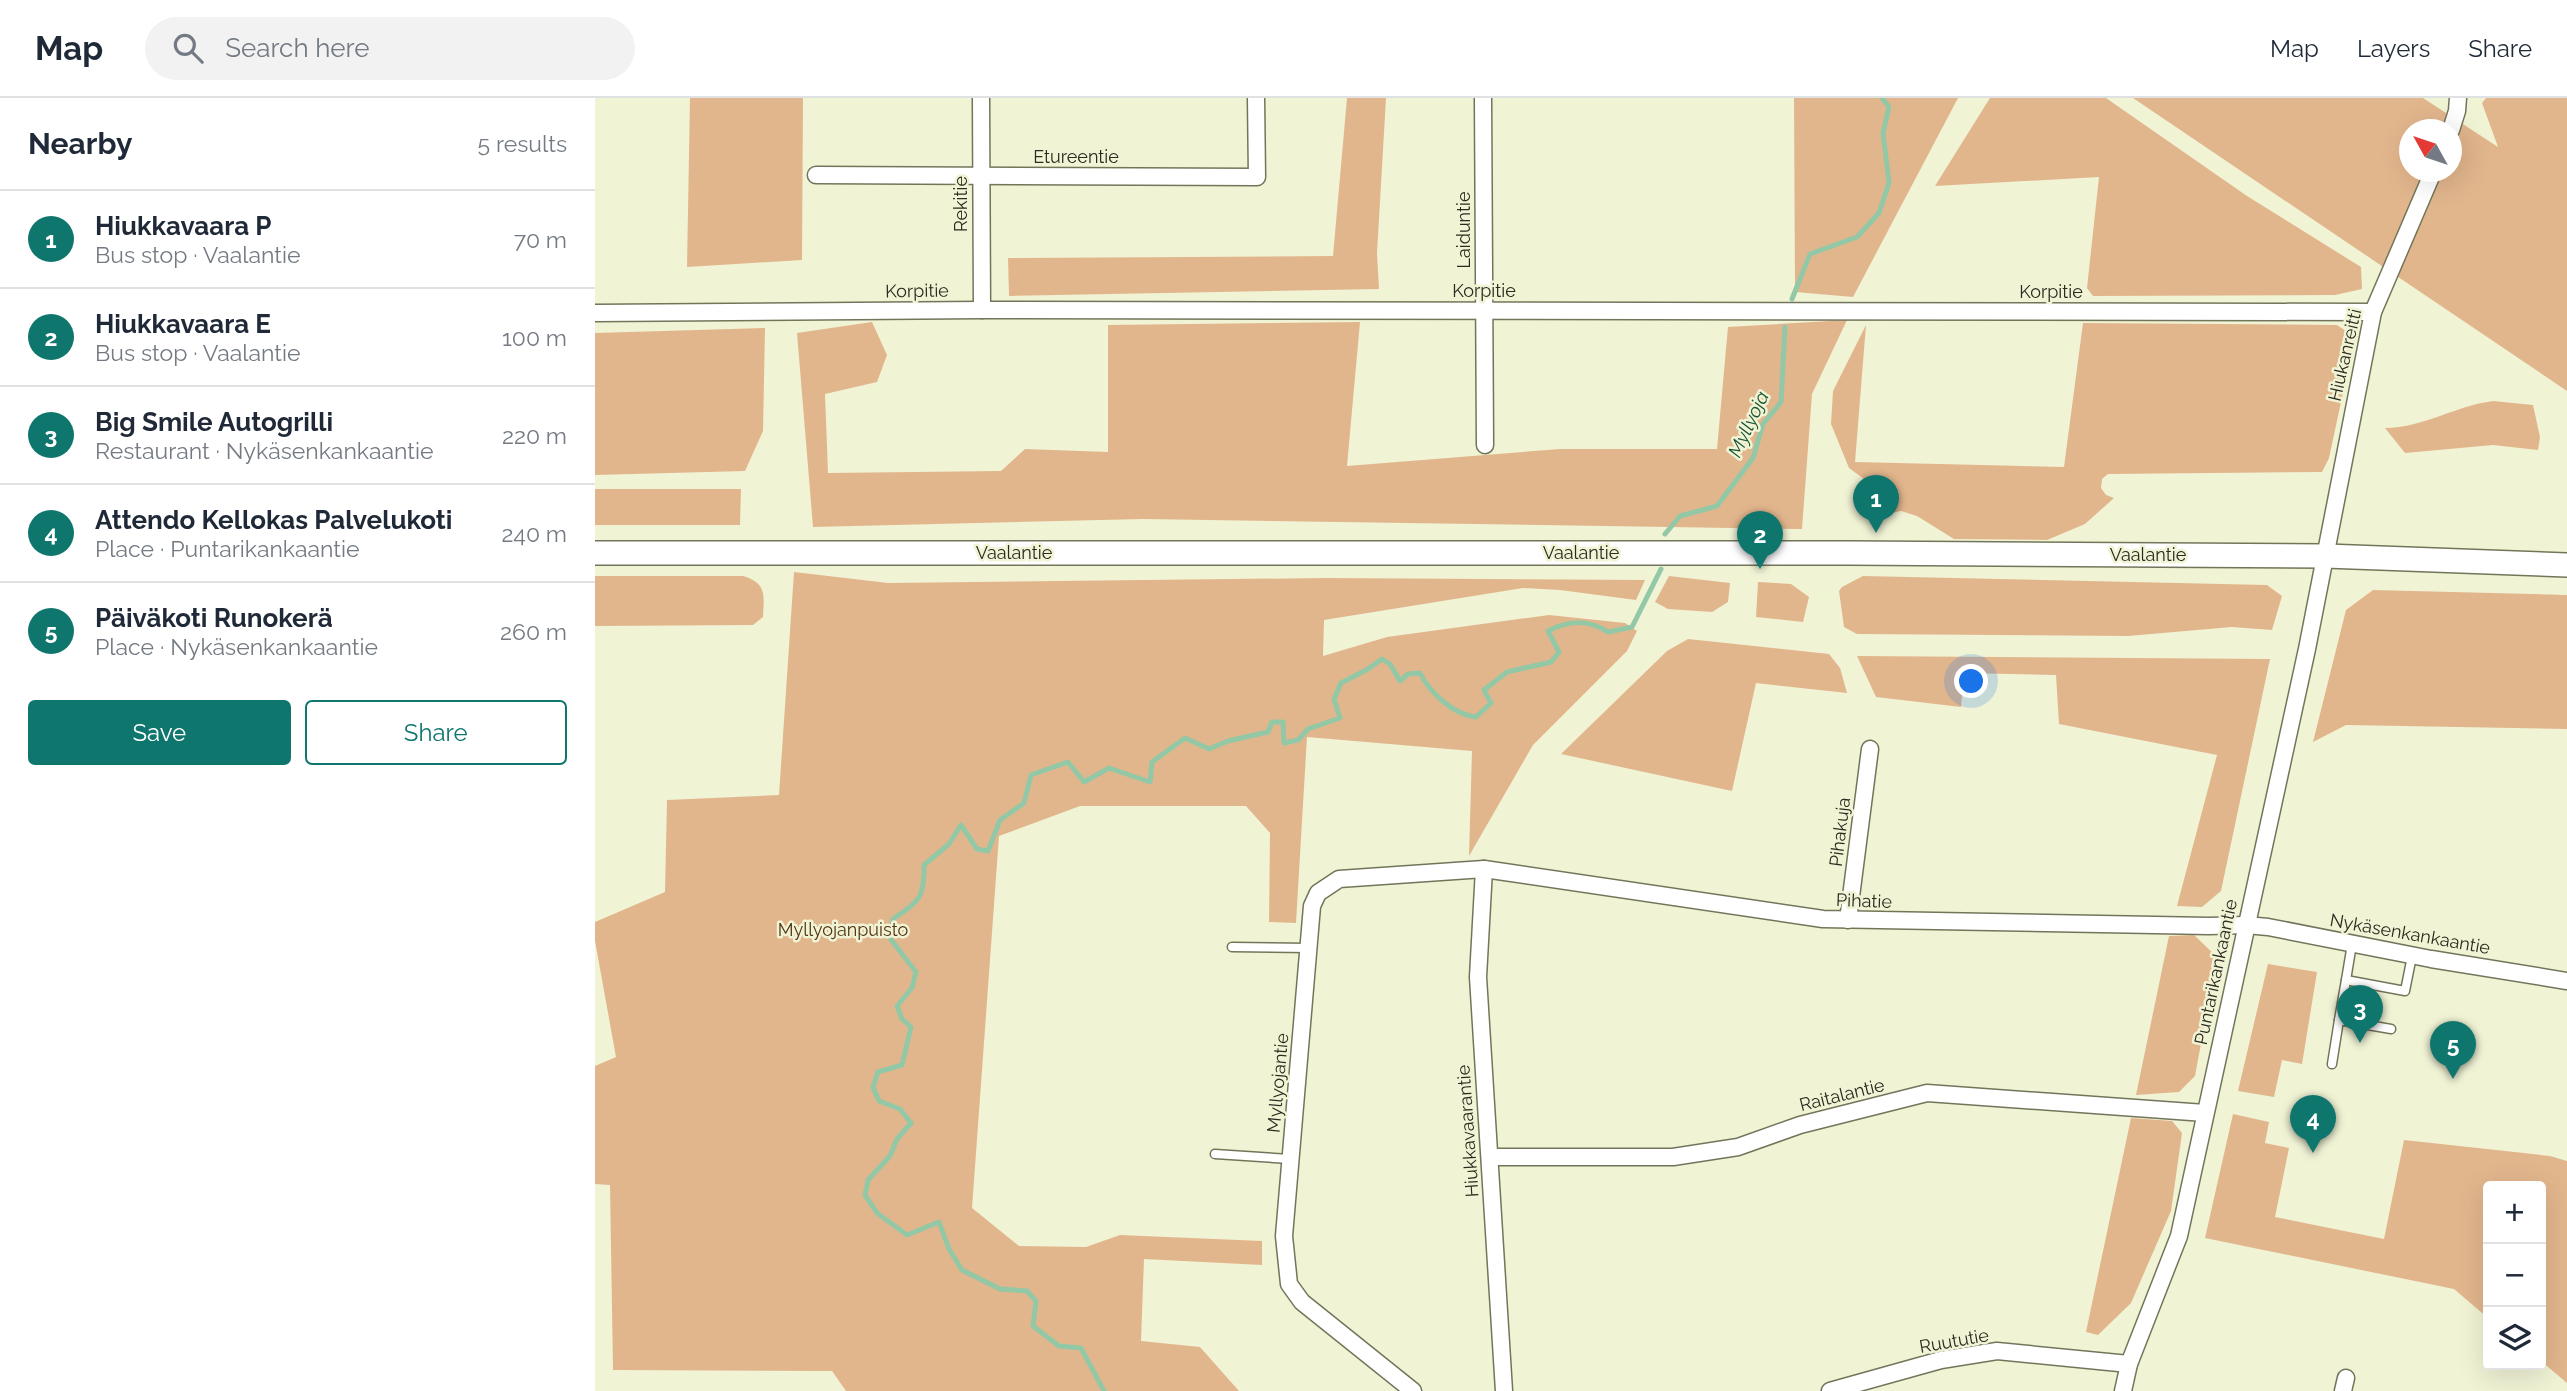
<!DOCTYPE html>
<meta charset="utf-8">
<style>
body{margin:0;font-family:Raleway,sans-serif;background:#f2f2f3;color:#1f2937}
.controls{position:absolute;right:21px;bottom:21px;display:grid;overflow:hidden;border-radius:7px;box-shadow:0 7px 28px #0002}
.controls button{width:63px;height:63px;display:grid;place-items:center;padding:0;border:0;border-bottom:2px solid #e0e1e3;background:#fff;color:#1f2937;font:35px sans-serif}
.compass{position:absolute;left:1804px;top:21px;width:63px;height:63px;border-radius:50%;background:#fff;box-shadow:0 7px 28px #0002;rotate:310deg}
.you{position:absolute;left:1377px;top:584px;width:24px;height:24px;margin:-18px;border:5px solid #fff;border-radius:50%;background:#1a73e8;box-shadow:0 0 0 10px #1a73e833}
.badge{display:grid;place-items:center;width:46px;height:46px;border-radius:50%;background:#0f766e;color:#fff;font-size:23px;font-weight:700}
.pin{position:absolute;translate:-50% -58px;filter:drop-shadow(0 2px 4px #0008)}
.pin::after{content:'';position:absolute;top:37px;width:24px;height:21px;background:inherit;clip-path:polygon(0 0,100% 0,50% 100%)}
.list{margin:0;padding:0;list-style:none}
h2{display:flex;justify-content:space-between;align-items:center;height:91px;margin:0;padding:0 28px;font-size:30px}
h2 small{font-size:23px;font-weight:400;color:#747a83}
.list li{display:grid;grid-template-columns:46px 1fr auto;gap:21px;align-items:center;box-sizing:border-box;height:98px;padding:0 28px;border-top:2px solid #e0e1e3}
.list b{display:block;font-size:26px;white-space:nowrap}
.list p{margin:0;font-size:23px;white-space:nowrap;color:#747a83}
.list em{font-size:23px;font-style:normal;color:#747a83}
.actions{display:flex;gap:14px;padding:21px 28px}
.actions a{flex:1;padding:16px 0;border:2px solid #0f766e;border-radius:7px;text-align:center;font-size:24px;color:#0f766e}
.actions .main{background:#0f766e;color:#fff}
.icon{flex:none;width:38px;height:38px;fill:none;stroke:currentColor;stroke-width:2;stroke-linecap:round;stroke-linejoin:round}
.map{position:relative;flex:none;width:1972px;height:1293px;overflow:hidden}
header{display:flex;align-items:center;gap:42px;box-sizing:border-box;height:98px;padding:0 35px;background:#fff;border-bottom:2px solid #e0e1e3}
header strong{font-size:33px}
nav{display:flex;gap:38px;margin-inline-start:auto;font-size:24px}
.search{width:490px;height:63px;background:#f2f2f3;display:flex;align-items:center;gap:18px;box-sizing:border-box;padding:0 24px;border-radius:38px;color:#747a83;font-size:26px}
main{display:flex}
aside{flex:1;background:#fff}
.map>svg:first-child{display:block}
</style>
<header>
<strong>Map</strong>
<div class="search"><svg class="icon" aria-label="search" viewBox="0 0 24 24"><circle cx="10" cy="10" r="6"/><path d="M15 15l6 6"/></svg>Search here</div>
<nav><a>Map</a><a>Layers</a><a>Share</a></nav>
</header>
<main>
<aside>
<h2>Nearby<small>5 results</small></h2>
<ul class="list">
<li><span class="badge">1</span><div><b>Hiukkavaara P</b><p>Bus stop · Vaalantie</p></div><em>70 m</em></li>
<li><span class="badge">2</span><div><b>Hiukkavaara E</b><p>Bus stop · Vaalantie</p></div><em>100 m</em></li>
<li><span class="badge">3</span><div><b>Big Smile Autogrilli</b><p>Restaurant · Nykäsenkankaantie</p></div><em>220 m</em></li>
<li><span class="badge">4</span><div><b>Attendo Kellokas Palvelukoti</b><p>Place · Puntarikankaantie</p></div><em>240 m</em></li>
<li><span class="badge">5</span><div><b>Päiväkoti Runokerä</b><p>Place · Nykäsenkankaantie</p></div><em>260 m</em></li>
</ul>
<div class="actions"><a class="main">Save</a><a>Share</a></div>
</aside>
<div class="map">
<svg width="1972" height="1293" viewBox="0 0 1972 1293">
<rect width="100%" height="100%" fill="#f1f3d5"/>
<g fill="#e2b68d" fill-rule="evenodd">
<path d="M95 0H208L207 162 92 169Z"/>
<path d="M752 0H791L782 155 784 191 414 198 413 160 738 158Z"/>
<path d="M1199 0H1363L1258 199 1200 194Z"/>
<path d="M1395 0H1511L1652 98 1766 169 1767 191 1740 197 1498 198 1492 190 1504 79 1340 88Z"/>
<path d="M1538 0H1828L1903 49 1887 5 1891 0H1972V293ZM1814 32H1856V74H1814Z"/>
<path d="M1252 222 1217 296 1207 431 548 421 218 429 202 235 277 224 292 257 282 284 230 296 233 375 406 373 430 351 513 354V227L765 224 752 368 965 351H1122L1133 229Z"/>
<path d="M1488 225 1742 227 1760 239 1734 360 1727 374 1513 376 1507 381 1506 390 1511 397 1519 400 1490 426 1452 442 1359 441 1322 418 1306 413 1272 420 1269 415 1272 394 1269 381 1254 370 1236 326 1238 293 1271 227 1260 364 1469 369Z"/>
<path d="M170 230 168 333 150 373 0 377V235Z"/>
<path d="M1898 303 1938 307 1945 339 1943 352 1898 347 1810 355 1790 330C1827 330 1860 308 1898 303Z"/>
<path d="M0 391H146L145 427H0Z"/>
<path d="M199 474 293 485 730 480 1050 482 1041 502 965 492 928 490 729 522 728 558 792 539 954 517 1030 525 1042 533 1032 553 938 647 874 758 877 653 712 639 701 825 674 824 675 735 651 708H485L404 738 377 1110 424 1148 491 1149 525 1137 667 1143V1167L549 1161 546 1243 605 1249 644 1293H251L237 1273 18 1272 15 1087 0 1086V968L21 959 0 843V824L70 794 72 702 184 697Z"/>
<path d="M0 478H148C172 485 169 497 168 519L158 527 0 528Z"/>
<path d="M1074 478 1135 485 1133 504 1117 514 1073 511 1060 504Z"/>
<path d="M1268 478 1672 487 1687 498 1677 532 1637 529 1533 538 1262 536 1249 529 1244 493 1247 489Z"/>
<path d="M1163 484 1196 486 1214 499 1208 524 1161 519Z"/>
<path d="M1778 492 1972 497V631L1751 627 1718 644 1751 512Z"/>
<path d="M1093 541 1234 556 1245 570 1252 595 1161 585 1137 693 966 656 1072 553Z"/>
<path d="M1262 558 1675 561 1626 793 1607 809 1582 808 1622 657 1464 626 1461 577 1369 575 1366 609 1281 599Z"/>
<path d="M1599 837 1622 859 1600 978 1584 994 1541 997 1574 838Z"/>
<path d="M1673 866 1722 874 1707 966 1687 962 1679 999 1643 993Z"/>
<path d="M1638 1016 1674 1024 1670 1045 1694 1050 1680 1119 1789 1141 1809 1042 1955 1058 1972 1063V1285L1946 1263V1088H1893V1220L1859 1191 1610 1140Z"/>
<path d="M1536 1020 1577 1023 1587 1035 1576 1113 1536 1205 1503 1237 1491 1234Z"/>
</g>
<g fill="none" stroke-linecap="round" stroke-linejoin="round">
<g stroke="#92c8a5" stroke-width="5">
<path d="M1197 201 1215 156 1262 139 1284 115 1294 85 1288 35 1294 9 1287 0"/>
<path d="M1070 436 1085 418 1122 408 1158 360 1168 326 1186 304 1190 229"/>
<path d="M509 1293 486 1250 464 1248 438 1228 441 1203 432 1193 405 1191 367 1172 354 1151 344 1124 312 1137 282 1115 270 1097 273 1082 295 1058 302 1041 316 1025 305 1011 284 1003 278 989 283 974 307 967 316 929 307 921 302 908 317 890 321 874 294 839 298 821C324 803 330 800 329 767L354 746 366 727 382 751 393 753 405 722 429 705 436 677 473 664 489 684 514 670 555 684 557 664 590 640 614 651 633 643 673 634 677 624H688L689 645 703 642 713 631 745 620 739 601 746 585 773 571 787 561 795 566 805 583 813 576 825 575C835 595 859 617 881 619L896 605 889 592 912 574 956 564 964 554 953 533C974 522 993 521 1013 534L1037 529 1066 471"/>
</g>
<g stroke="#73755a" stroke-width="11">
<g id="lane">
<path d="M1757 846 1751 882 1810 893 1817 858"/>
<path d="M637 849 714 850"/>
<path d="M1751 882 1744 922 1796 931"/>
<path d="M1737 966 1744 922"/>
<path d="M620 1056 695 1061"/>
</g>
</g>
<g stroke="#73755a" stroke-width="19">
<g id="street">
<path d="M386 0 387 212"/>
<path d="M888 0 890 347"/>
<path d="M1856 32 1862 13 1863 0"/>
<path d="M221 77 662 79 661 0"/>
<path d="M0 215 387 212 1778 214"/>
<path d="M889 771 883 879 909 1293"/>
<path d="M1253 822 1275 651"/>
<path d="M896 1059H1078L1143 1049 1205 1027 1332 995 1610 1015"/>
<path d="M818 1293 707 1204 694 1186 689 1138 717 808 723 795 744 781 889 771 1228 821 1614 828 1651 827 1673 829 1836 861 1972 883"/>
<path d="M1235 1293 1346 1262 1402 1253 1534 1266"/>
<path d="M1528 1293 1534 1266 1584 1138 1712 551 1778 214 1838 74"/>
<path d="M1748 1293 1751 1280"/>
</g>
</g>
<g stroke="#73755a" stroke-width="26">
<path id="secondary" d="M0 455H1253L1731 458 1972 467"/>
</g>
<use href="#lane" stroke="#fff" stroke-width="8"/>
<use href="#street" stroke="#fff" stroke-width="16"/>
<use href="#secondary" stroke="#fff" stroke-width="23"/>
</g>
<g text-anchor="middle" stroke-width="5" stroke-linejoin="round" paint-order="stroke">
<g font-size="18" fill="#2a2b1f" stroke="#f1f3d5">
<text x="481" y="65">Etureentie</text>
<text transform="translate(366 106) rotate(-90)" y="6">Rekitie</text>
<text transform="translate(869 132) rotate(-90)" y="6">Laiduntie</text>
<text transform="translate(322 193) rotate(-1)" y="6">Korpitie</text>
<text x="889" y="199">Korpitie</text>
<text x="1456" y="200">Korpitie</text>
<text transform="translate(1750 257) rotate(-77)" y="6">Hiukanreitti</text>
<text x="419" y="461">Vaalantie</text>
<text x="986" y="461">Vaalantie</text>
<text x="1553" y="463">Vaalantie</text>
<text transform="translate(1245 734) rotate(-83)" y="6">Pihakuja</text>
<text transform="translate(1269 803) rotate(2)" y="6">Pihatie</text>
<text transform="translate(1815 836) rotate(10)" y="6">Nykäsenkankaantie</text>
<text transform="translate(1621 874) rotate(-78)" y="6">Puntarikankaantie</text>
<text transform="translate(683 985) rotate(-85)" y="6">Myllyojantie</text>
<text transform="translate(1247 997) rotate(-14)" y="6">Raitalantie</text>
<text transform="translate(873 1033) rotate(-94)" y="6">Hiukkavaarantie</text>
<text transform="translate(1359 1243) rotate(-10)" y="6">Ruututie</text>
</g>
<g font-size="18" fill="#533414" stroke="#f1f3d5">
<text x="248" y="838">Myllyojanpuisto</text>
</g>
<g font-size="19" font-style="italic" fill="#175634" stroke="#f1f3d5">
<text transform="translate(1153 326) rotate(-65)" y="7">Myllyoja</text>
</g>
</g>
</svg>
<div class="controls">
<button>+</button>
<button>−</button>
<button><svg class="icon" aria-label="layers" viewBox="0 0 24 24"><path d="M12 4l9 5-9 5-9-5zM3 14l9 5 9-5"/></svg></button>
</div>
<svg class="compass" viewBox="-18 -18 36 36"><path d="M0-13l5 13h-10z" fill="#e53935"/><path d="M0 13l5-13h-10z" fill="#747a83"/></svg>
<div class="you"></div>
<div class="pin badge" style="left:1281px;top:435px">1</div>
<div class="pin badge" style="left:1165px;top:471px">2</div>
<div class="pin badge" style="left:1765px;top:945px">3</div>
<div class="pin badge" style="left:1718px;top:1055px">4</div>
<div class="pin badge" style="left:1858px;top:981px">5</div>
</div>
</main>
